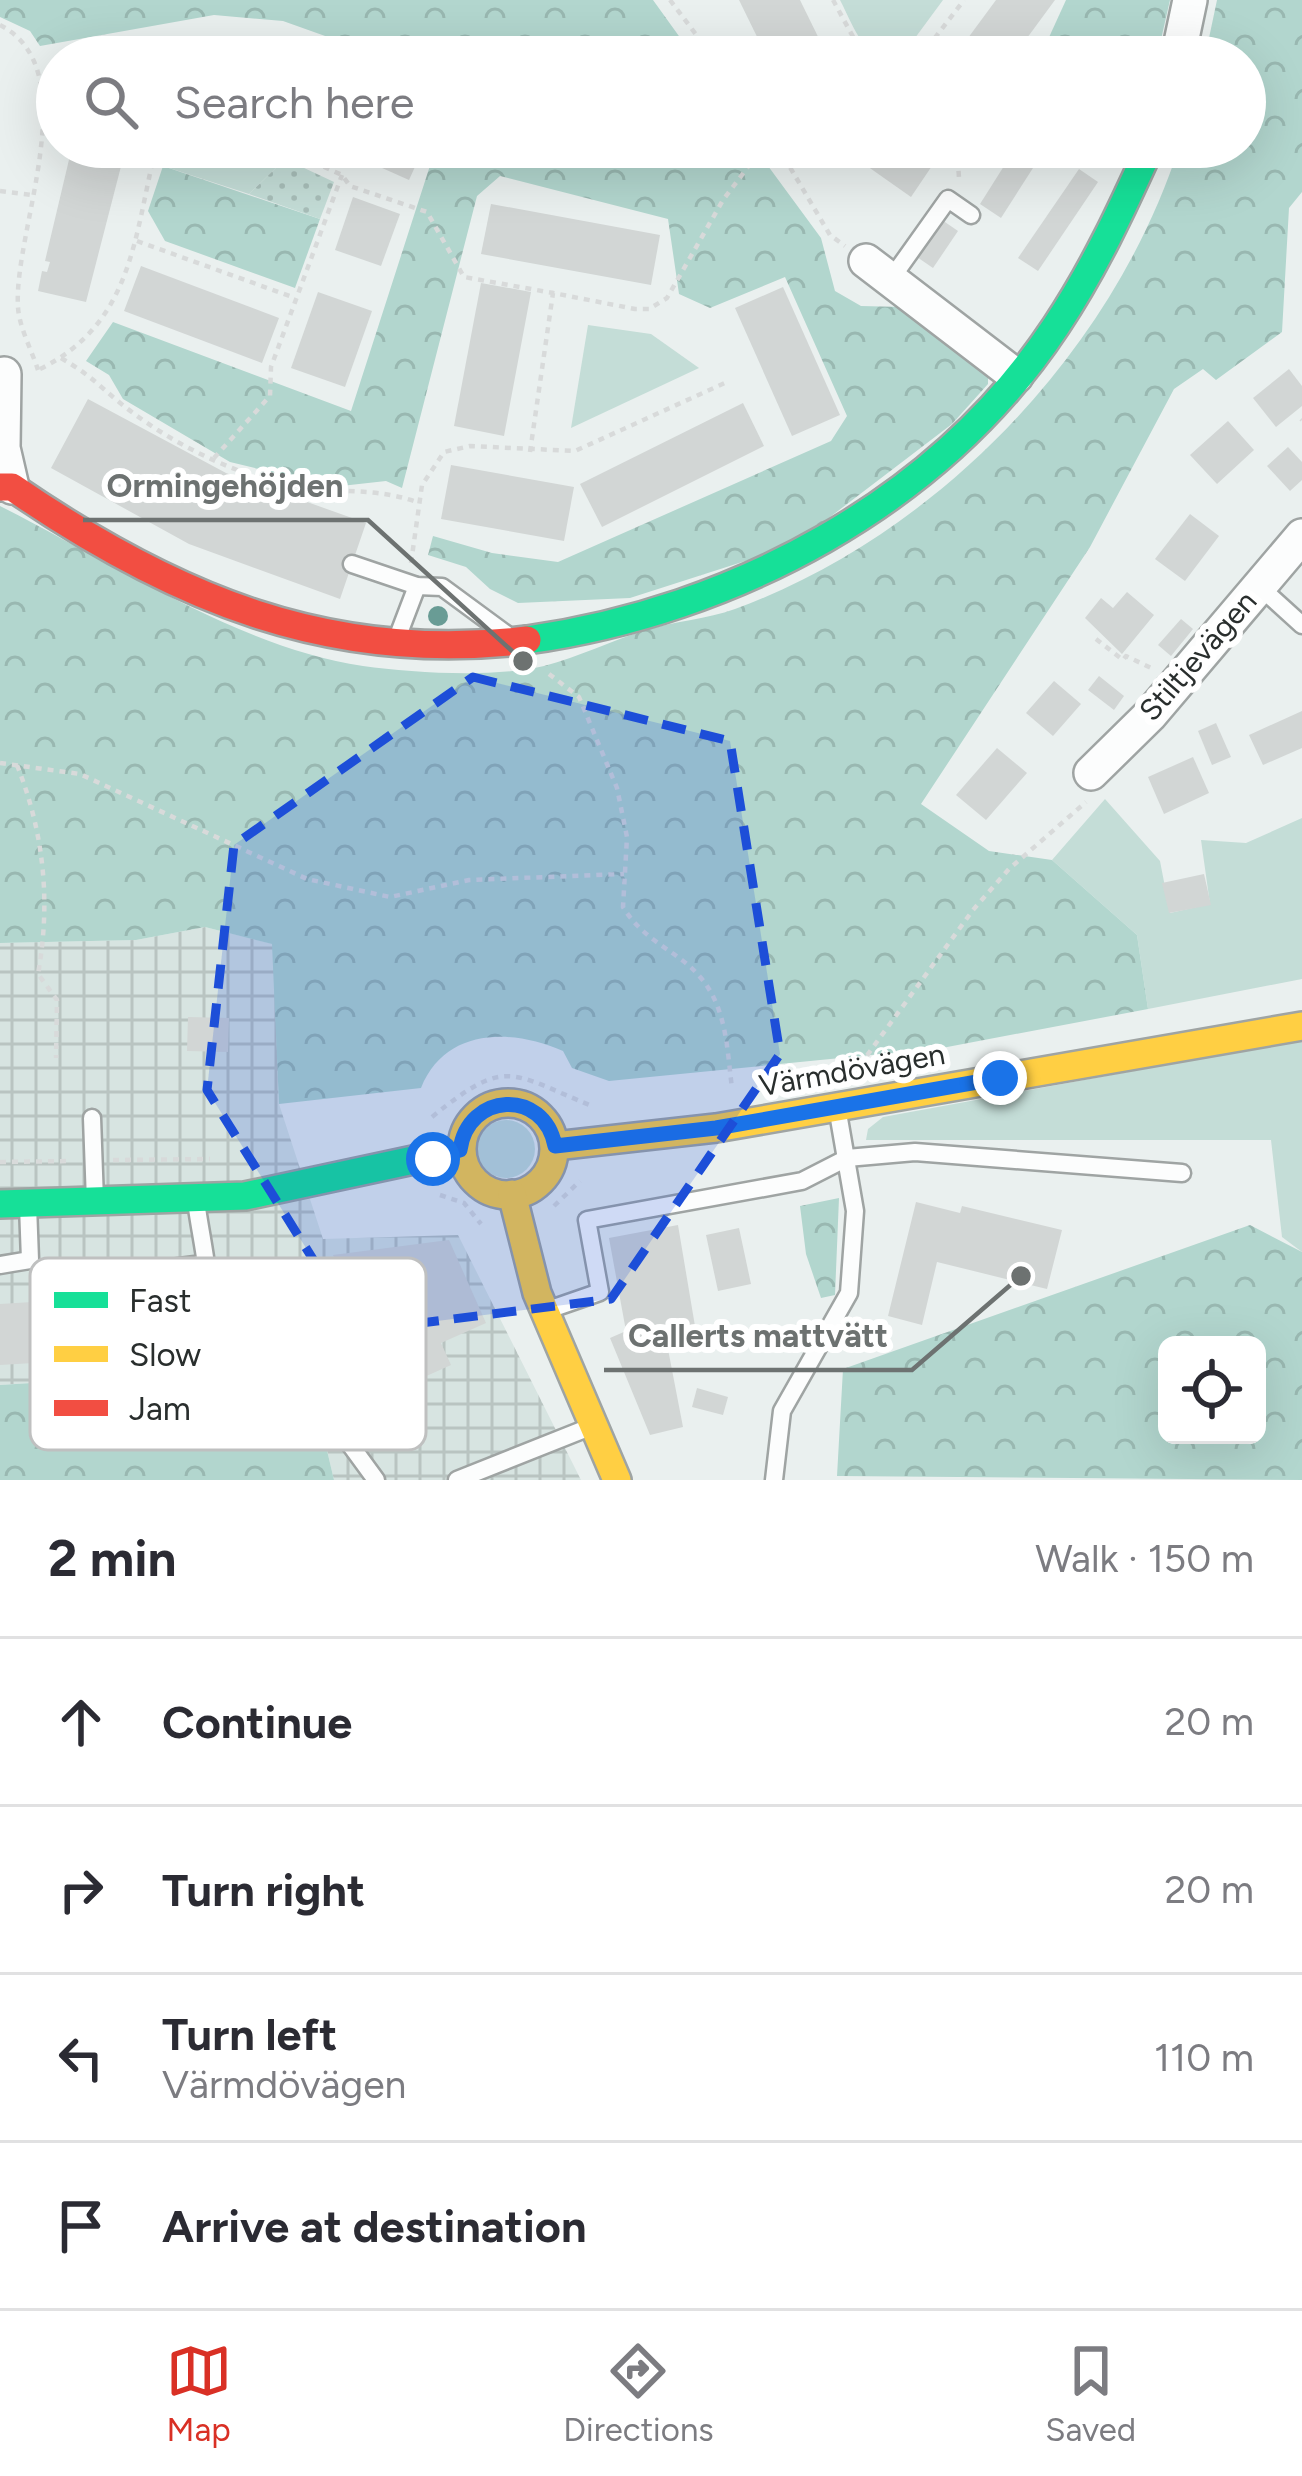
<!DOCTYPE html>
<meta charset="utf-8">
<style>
body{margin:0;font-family:Figtree,sans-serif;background:#f7f7f7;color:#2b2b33}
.controls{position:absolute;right:36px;bottom:36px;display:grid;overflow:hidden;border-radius:18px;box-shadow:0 12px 48px #0002}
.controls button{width:108px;height:108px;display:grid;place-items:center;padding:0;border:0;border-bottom:3px solid #e1e1e2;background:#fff;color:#2b2b33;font:60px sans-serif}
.stop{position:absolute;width:36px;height:36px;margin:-27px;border:9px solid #1a73e8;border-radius:50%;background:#fff}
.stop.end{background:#1a73e8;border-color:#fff;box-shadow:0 3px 12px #0008}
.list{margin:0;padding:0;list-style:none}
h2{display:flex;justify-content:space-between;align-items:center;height:156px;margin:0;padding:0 48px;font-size:51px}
h2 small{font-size:39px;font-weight:400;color:#7c7c81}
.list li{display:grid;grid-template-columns:78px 1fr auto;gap:36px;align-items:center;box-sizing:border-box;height:168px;padding:0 48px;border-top:3px solid #e1e1e2}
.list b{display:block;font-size:45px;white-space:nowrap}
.list p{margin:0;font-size:39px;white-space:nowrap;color:#7c7c81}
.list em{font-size:39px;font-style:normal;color:#7c7c81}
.icon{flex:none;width:66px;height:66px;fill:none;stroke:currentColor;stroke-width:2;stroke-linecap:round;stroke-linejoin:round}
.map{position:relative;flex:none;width:1302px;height:1480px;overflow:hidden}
.search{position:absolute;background:#fff;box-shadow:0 12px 48px #0002;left:36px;right:36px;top:36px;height:132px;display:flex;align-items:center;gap:30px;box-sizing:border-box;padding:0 42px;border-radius:66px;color:#7c7c81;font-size:45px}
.sheet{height:828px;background:#fff}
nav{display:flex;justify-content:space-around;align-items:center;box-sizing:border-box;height:168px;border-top:3px solid #e1e1e2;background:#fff;font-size:33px;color:#7c7c81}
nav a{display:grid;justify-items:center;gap:6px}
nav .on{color:#d93025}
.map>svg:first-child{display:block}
</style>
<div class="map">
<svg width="1302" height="1480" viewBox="0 0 1302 1480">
<defs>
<pattern id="industrial-grid" width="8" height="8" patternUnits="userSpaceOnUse" patternTransform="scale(3)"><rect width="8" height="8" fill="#d7e4e1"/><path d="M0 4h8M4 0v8" fill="none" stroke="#b9c4c1"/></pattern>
<pattern id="forest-crowns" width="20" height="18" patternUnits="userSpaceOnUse" patternTransform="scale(3)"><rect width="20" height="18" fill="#b2d6ce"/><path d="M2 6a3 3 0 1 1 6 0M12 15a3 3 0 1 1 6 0" fill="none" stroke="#99b8b1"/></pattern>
<pattern id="garden-dots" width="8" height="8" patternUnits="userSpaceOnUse" patternTransform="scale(3)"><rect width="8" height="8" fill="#c4ddd7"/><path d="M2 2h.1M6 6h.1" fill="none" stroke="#a8beb9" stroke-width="1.8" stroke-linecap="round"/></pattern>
</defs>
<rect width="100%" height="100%" fill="#eaf0ef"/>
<path fill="url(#industrial-grid)" d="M205 927 273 944 279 1104 323 1239 458 1235 581 1480H334L317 1408 236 1399 239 1428 114 1439 110 1378 0 1385V943L136 940Z"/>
<g fill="#c4ddd7">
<path d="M840 0H943L901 57C861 57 857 33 840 0Z"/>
<path d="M169 147H257L285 159 249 194 163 166Z"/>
<path d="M588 325 651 334 699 368 571 428Z"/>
<path d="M1105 799 1160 861 1170 913 1210 904 1201 840 1246 843 1302 818V979L1148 1009 1137 935 1052 860Z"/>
<path d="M1302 1040V1252L1282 1237 1271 1140H866L868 1129 883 1117Z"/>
<circle cx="506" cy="1149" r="29"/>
</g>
<g fill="url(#forest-crowns)" fill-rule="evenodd">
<path d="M0 0H653L694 57H384L283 21 214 15 40 46 30 31 0 17Z"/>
<path d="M1066 0H1170L1157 57H1040Z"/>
<path d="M1217 0H1302V192L1289 208 1282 332 1216 380 1203 369 1174 389 1090 547 921 804 989 851 1052 860 1137 935 1148 1009 942 1048 609 1081 572 1068 563 1051C511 1028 445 1028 421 1088L279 1104 272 944 205 927 136 940 0 943V506C111 562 240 648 363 666 414 673 494 678 544 666 579 657 612 640 647 630 675 621 707 619 735 609 937 535 1113 352 1179 147H1245V57H1205Z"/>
<path d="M436 147H754L821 238 835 291 861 306 902 307 988 369V384L952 424 792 546 630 598 518 603 490 589 466 567 428 555 433 536 492 553 558 562 831 441 847 416 785 277 710 308 679 294 668 219 500 176 477 196 402 488 386 481 332 487 230 462 123 399 109 375 86 361 113 322 351 411Z"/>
<path d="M163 166 320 219 295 288 165 241 148 211Z"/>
<path d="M839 1198 835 1295 821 1298 806 1254 800 1206Z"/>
<path d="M1250 1225 1302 1252V1480L837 1476 843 1369ZM1167 1345H1257V1435H1167Z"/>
<path d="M110 1378 114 1439 238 1428 236 1398 317 1408 334 1480H0V1385Z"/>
</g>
<path fill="url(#garden-dots)" d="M285 159 334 182 320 219 249 194Z"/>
<g fill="#d2d6d5">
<path d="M739 0H800L828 57H767Z"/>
<path d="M996 0H1055L1013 57H954Z"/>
<path d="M208 36 210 57H74V49Z"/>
<path d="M72 147H126L86 302 38 291 42 271 47 272 50 262 45 261Z"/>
<path d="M335 147H424L409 180Z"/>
<path d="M840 147H930L940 154 911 197Z"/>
<path d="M1016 147 1042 154 1001 218 980 204Z"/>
<path d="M1079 169 1098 182 1038 271 1018 258Z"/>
<path d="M353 197 400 214 381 266 335 250Z"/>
<path d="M491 204 660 235 651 285 481 254Z"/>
<path d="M942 220 958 231 933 268 917 257Z"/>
<path d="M141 266 279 318 262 363 124 311Z"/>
<path d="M481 283 531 292 504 436 454 426Z"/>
<path d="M783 287 840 415 792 436 735 308Z"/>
<path d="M318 292 372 311 345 387 291 368Z"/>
<path d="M1289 369 1302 386V406L1276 427 1253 398Z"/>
<path d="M88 399 226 473 366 523 340 599 189 544 51 468Z"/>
<path d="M743 403 764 446 602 527 580 484Z"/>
<path d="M1228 421 1254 450 1217 484 1190 455Z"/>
<path d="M1288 447 1302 462V480L1290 491 1267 466Z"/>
<path d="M451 465 574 487 564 541 441 519Z"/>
<path d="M1190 514 1219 536 1185 581 1155 559Z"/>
<path d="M1127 592 1154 615 1122 654 1085 618 1101 598 1113 608Z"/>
<path d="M1181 619 1193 629 1171 656 1158 645Z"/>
<path d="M1099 676 1124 696 1114 710 1088 690Z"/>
<path d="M1054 681 1081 704 1053 736 1026 713Z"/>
<path d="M1302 711V748L1263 765 1249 735Z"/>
<path d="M1216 723 1231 757 1212 765 1198 731Z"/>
<path d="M997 748 1027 773 986 820 956 795Z"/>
<path d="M1193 757 1209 793 1164 814 1148 777Z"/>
<path d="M1204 874 1211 905 1169 913 1162 883Z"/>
<path d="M188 1017 229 1018 228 1052 187 1051Z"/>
<path d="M916 1202 960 1213 962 1206 1062 1230 1047 1289 937 1262 922 1325 888 1316Z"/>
<path d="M678 1225 697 1338 667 1344 683 1427 650 1435 610 1338 626 1331 609 1238Z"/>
<path d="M739 1228 751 1284 718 1291 706 1235Z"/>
<path d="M449 1240 486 1323 441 1343 451 1365 393 1391 333 1255Z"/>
<path d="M48 1301 50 1362 0 1365V1304Z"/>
<path d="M697 1388 728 1397 723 1415 692 1407Z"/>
</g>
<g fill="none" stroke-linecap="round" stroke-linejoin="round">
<g stroke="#9fa4a3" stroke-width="21">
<g id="lane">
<path d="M891 279 948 199 971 215"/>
<path d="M352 564 417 586 442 587 506 634"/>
<path d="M1259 586 1302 625"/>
<path d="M396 641 417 586"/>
<path d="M92 1118 95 1201"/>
<path d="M196 1200C199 1231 217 1299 205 1325L141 1334 121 1322 119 1283 124 1274 203 1264"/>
<path d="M0 1265 30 1260 28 1205"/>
<path d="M545 1311 600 1292 587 1220 802 1181 847 1158 915 1152 1182 1173"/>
<path d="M376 1480 349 1443 340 1383 381 1364"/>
<path d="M457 1480 590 1427"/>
<path d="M774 1480 782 1411 849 1293 855 1211 837 1107"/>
</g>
</g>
<g stroke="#9fa4a3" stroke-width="38">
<g id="street">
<path d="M1178 57 1190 0"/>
<path d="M866 261 1016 376"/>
<path d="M4 374 3 448 12 487"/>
<path d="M1091 773 1150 715 1302 536"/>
</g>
</g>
<g stroke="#9fa4a3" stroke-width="32">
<g id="fast">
<path d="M527 640C733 611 939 503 1056 326 1094 269 1122 209 1150 147"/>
<path d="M0 1204 245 1196 460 1150"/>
</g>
</g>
<g stroke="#9fa4a3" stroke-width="32">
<g id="slow">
<circle cx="508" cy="1149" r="46"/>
<path d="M555 1146 716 1128 1302 1026"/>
<path d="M512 1194 537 1293 617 1480"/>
</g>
</g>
<g stroke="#9fa4a3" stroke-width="32">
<path id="jam" d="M0 487H12C172 597 329 664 527 640"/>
</g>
<g stroke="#d8dada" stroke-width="4.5" stroke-dasharray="6 6" stroke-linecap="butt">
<path d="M670 0 713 57"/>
<path d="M833 0 864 57"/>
<path d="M0 25C88 70 13 231 18 307 19 327 32 351 38 370"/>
<path d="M920 57 964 0"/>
<path d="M45 106 57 115"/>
<path d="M280 147 342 175 350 186 427 212 464 277 553 293"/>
<path d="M778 147 830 235 845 246"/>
<path d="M957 147 959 178"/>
<path d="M0 191 32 195"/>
<path d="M137 241 295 298"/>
<path d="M61 358C90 375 96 383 119 402 163 438 219 467 274 482 326 497 365 484 417 502"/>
<path d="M40 369C133 323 134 237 156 147"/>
<path d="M1301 419 1302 420"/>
<path d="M530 452 553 293 635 309H649L667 298 723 200 763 147"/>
<path d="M214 458 270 396 271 367 342 175"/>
<path d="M411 563 422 485 444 452 470 446 575 451 727 382"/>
<path d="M1096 639 1123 660 1126 656 1151 668"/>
<path d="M549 674 579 697 617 788 627 837 623 907C645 943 679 951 701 978 727 1009 727 1050 732 1088"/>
<path d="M0 763 80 774 307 879 390 897 469 880 624 874"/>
<path d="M17 765C44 833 51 902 38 974L57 1000 56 1058"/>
<path d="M860 1065 973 910 1009 869 1086 802"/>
<path d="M432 1117C507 1056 510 1073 592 1106"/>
<path d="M113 1160 210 1159"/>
<path d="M0 1162 72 1161"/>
<path d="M440 1195 464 1203 481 1224"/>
<path d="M554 1206 580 1181"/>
</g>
<use href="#lane" stroke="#fcfdfd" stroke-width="16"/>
<use href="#street" stroke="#fcfdfd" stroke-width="33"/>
<use href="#fast" stroke="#16e098" stroke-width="27"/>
<use href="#slow" stroke="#ffcf43" stroke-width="27"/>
<use href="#jam" stroke="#f24e42" stroke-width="27"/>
</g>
<circle fill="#699c95" cx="438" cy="616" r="10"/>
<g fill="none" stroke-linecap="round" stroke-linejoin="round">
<path stroke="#1a73e8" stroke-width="15" d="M433 1159 460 1150C468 1092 544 1088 555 1146L716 1128 1000 1078"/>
</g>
<path fill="#1d4ed8" fill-opacity="0.2" stroke="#1d4ed8" stroke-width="9" stroke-dasharray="24 15" stroke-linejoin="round" d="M473 677 730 741 780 1054 611 1299 358 1331 207 1090 234 845Z"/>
<g text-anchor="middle" stroke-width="12" stroke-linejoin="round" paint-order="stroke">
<g font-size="30" fill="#292e2d" stroke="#fff">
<text transform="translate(1198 656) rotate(-49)" y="10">Stiltjevägen</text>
<text transform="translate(852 1070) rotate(-10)" y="10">Värmdövägen</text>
</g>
</g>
<rect x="30" y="1258" width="396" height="192" rx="18" fill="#fff" stroke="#bfc0c0" stroke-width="3"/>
<rect x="54" y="1292" width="54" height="16" fill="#16e098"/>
<rect x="54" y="1346" width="54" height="16" fill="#ffcf43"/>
<rect x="54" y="1400" width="54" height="16" fill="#f24e42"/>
<g font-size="33" fill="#292e2d">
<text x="129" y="1312">Fast</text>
<text x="129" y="1366">Slow</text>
<text x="129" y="1420">Jam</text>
</g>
<path fill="none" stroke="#6d7271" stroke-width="4.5" d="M523 661L368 520H83M1021 1276L912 1370H604"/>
<g fill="#6d7271" stroke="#fff" stroke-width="4.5">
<circle cx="523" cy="661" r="12"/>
<circle cx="1021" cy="1276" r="12"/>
</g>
<g font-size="33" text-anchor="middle" font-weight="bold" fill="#6d7271" stroke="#fff" stroke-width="12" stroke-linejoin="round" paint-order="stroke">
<text x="225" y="497">Ormingehöjden</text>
<text x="758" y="1347">Callerts mattvätt</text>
</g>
</svg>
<div class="controls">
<button><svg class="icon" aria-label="locate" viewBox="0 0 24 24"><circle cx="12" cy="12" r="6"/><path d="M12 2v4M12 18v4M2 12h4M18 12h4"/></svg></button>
</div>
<div class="stop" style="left:433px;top:1159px"></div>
<div class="stop end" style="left:1000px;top:1078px"></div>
<div class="search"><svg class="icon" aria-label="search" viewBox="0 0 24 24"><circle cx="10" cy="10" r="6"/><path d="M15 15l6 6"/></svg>Search here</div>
</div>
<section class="sheet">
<h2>2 min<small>Walk · 150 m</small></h2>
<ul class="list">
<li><svg class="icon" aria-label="ahead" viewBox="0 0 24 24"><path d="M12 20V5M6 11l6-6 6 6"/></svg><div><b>Continue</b></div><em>20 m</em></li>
<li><svg class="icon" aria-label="right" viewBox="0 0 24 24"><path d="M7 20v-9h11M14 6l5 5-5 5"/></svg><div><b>Turn right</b></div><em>20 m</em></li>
<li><svg class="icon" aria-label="left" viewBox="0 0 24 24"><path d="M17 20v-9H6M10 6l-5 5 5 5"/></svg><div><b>Turn left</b><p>Värmdövägen</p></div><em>110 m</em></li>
<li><svg class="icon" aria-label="arrive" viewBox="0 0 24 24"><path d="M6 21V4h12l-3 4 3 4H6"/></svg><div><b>Arrive at destination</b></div></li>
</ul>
</section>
<nav>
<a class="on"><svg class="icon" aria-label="map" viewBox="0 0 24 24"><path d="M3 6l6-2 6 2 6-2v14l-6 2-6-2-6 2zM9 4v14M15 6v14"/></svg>Map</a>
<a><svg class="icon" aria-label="directions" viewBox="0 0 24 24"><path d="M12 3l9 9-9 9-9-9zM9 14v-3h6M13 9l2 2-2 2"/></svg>Directions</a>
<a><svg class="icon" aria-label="saved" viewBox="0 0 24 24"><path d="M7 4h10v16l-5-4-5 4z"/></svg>Saved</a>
</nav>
